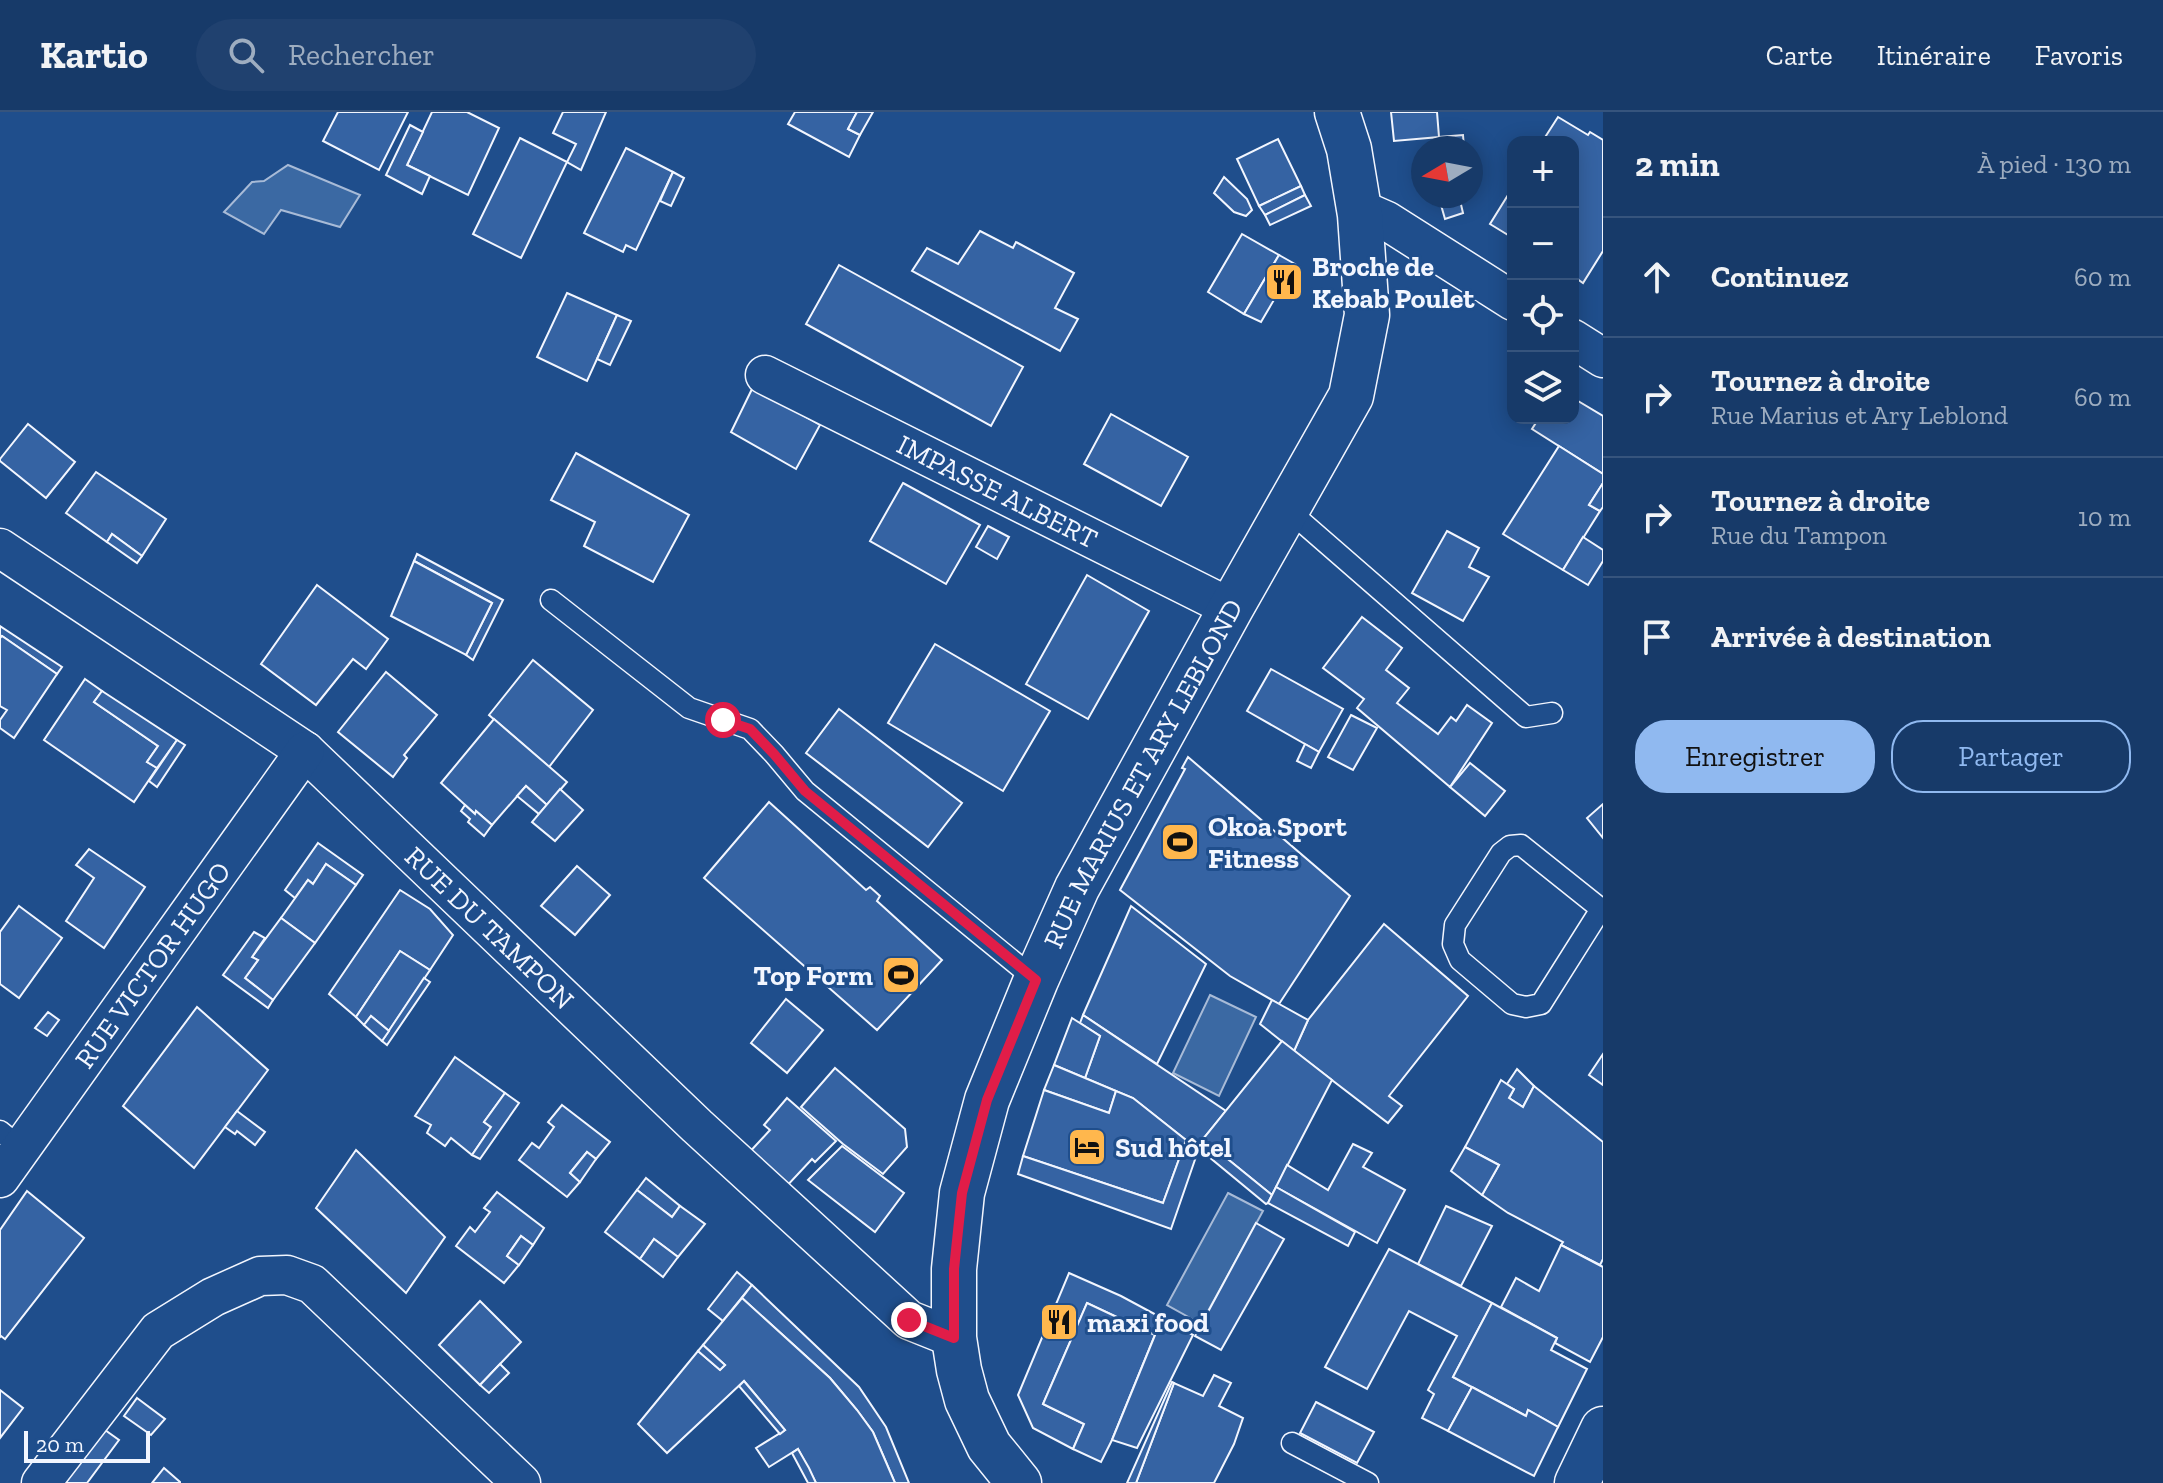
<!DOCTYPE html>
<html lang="fr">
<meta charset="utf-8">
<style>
body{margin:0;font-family:"Zilla Slab",serif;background:#20416f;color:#f1f3f6}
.controls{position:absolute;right:24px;top:24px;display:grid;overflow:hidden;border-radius:16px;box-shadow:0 4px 20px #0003}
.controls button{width:72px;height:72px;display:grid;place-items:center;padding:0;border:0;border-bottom:2px solid #36547d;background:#173a69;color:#f1f3f6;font:40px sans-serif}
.compass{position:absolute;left:1411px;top:24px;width:72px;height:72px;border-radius:50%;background:#173a69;box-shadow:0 4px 20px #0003;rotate:260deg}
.scale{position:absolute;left:24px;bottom:20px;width:126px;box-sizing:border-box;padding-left:8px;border:4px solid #f2f6ff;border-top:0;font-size:22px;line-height:28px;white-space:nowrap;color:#f2f6ff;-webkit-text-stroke:6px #1f4e8c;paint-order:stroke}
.stop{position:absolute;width:24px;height:24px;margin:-18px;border:6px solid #e11d48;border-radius:50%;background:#fff}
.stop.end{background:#e11d48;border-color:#fff;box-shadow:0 2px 8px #0008}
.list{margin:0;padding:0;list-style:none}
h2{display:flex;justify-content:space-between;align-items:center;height:104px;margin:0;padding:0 32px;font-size:34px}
h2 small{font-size:26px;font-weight:400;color:#9eadc0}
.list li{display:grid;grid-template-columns:52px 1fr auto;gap:24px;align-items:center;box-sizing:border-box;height:120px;padding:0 32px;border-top:2px solid #36547d}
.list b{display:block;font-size:30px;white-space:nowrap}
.list p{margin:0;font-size:26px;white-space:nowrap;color:#9eadc0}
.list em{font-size:26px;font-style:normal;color:#9eadc0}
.actions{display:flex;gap:16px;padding:24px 32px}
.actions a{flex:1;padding:18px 0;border:2px solid #90b9f0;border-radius:32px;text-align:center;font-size:28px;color:#90b9f0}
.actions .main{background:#90b9f0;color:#111}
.icon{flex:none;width:44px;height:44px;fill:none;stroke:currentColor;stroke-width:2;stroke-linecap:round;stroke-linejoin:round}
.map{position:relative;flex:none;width:1603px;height:1371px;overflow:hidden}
header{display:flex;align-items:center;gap:48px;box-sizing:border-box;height:112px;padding:0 40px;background:#173a69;border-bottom:2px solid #36547d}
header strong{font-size:38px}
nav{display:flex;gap:44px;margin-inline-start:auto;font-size:28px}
.search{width:560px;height:72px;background:#20416f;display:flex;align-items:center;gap:20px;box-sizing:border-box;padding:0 28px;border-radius:44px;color:#9eadc0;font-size:30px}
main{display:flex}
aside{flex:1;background:#173a69}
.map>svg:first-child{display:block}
</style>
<header>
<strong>Kartio</strong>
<div class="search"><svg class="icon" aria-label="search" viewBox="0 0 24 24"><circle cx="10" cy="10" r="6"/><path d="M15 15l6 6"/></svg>Rechercher</div>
<nav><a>Carte</a><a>Itinéraire</a><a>Favoris</a></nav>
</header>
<main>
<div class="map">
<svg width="1603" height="1371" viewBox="0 0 1603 1371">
<rect width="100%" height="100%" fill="#1f4e8c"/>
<g fill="#3b69a3" stroke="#a8bbd7" stroke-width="2">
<path d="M288 53 360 83 340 115 281 98 264 122 224 100 252 70 264 69Z"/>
<path d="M1210 883 1256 905 1219 984 1173 961Z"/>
<path d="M1228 1081 1263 1099 1201 1212 1167 1193Z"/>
</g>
<g fill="#3563a3" stroke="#f2f6ff" stroke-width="2">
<path d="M338 0H408L379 58 323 29Z"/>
<path d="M432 0H467L499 16 468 83 407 53Z"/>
<path d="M563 0H606L581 58 567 50 576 32 553 21Z"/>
<path d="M795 0H857L848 17 860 23 849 45 788 12Z"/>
<path d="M857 0H873L860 23 848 17Z"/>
<path d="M1391 0H1437L1439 25 1394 29Z"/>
<path d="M1558 5 1588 23 1590 20 1603 28V139L1583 171 1573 164V30H1542Z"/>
<path d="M410 13 423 20 407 53 430 64 422 82 386 63Z"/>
<path d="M1463 23 1464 36H1440L1439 25Z"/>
<path d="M520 26 567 50 521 146 473 122Z"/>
<path d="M1278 27 1301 74 1259 94 1237 47Z"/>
<path d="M626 36 673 60 636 138 626 133 623 140 584 121Z"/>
<path d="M673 60 684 66 671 94 660 89Z"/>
<path d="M1224 65 1247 87 1252 98 1246 104 1234 100 1214 81Z"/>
<path d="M1301 74 1305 83 1265 103 1259 94Z"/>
<path d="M1513 75V126L1490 112Z"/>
<path d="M1305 83 1311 94 1270 113 1265 103Z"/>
<path d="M1446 84H1459L1463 101 1445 107 1439 86Z"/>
<path d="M980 119 1013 136 1016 130 1074 161 1055 196 1078 207 1060 239 912 159 927 136 958 152Z"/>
<path d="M1242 122 1279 143 1244 202 1208 180Z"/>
<path d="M1279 143 1295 152 1261 210 1244 202Z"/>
<path d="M839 153 1023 255 991 314 806 212Z"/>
<path d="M567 181 617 203 587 269 537 245Z"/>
<path d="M617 203 631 209 610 253 597 247Z"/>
<path d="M753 275 820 313 796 357 731 320Z"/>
<path d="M1573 286 1603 304V362L1532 317 1539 306H1573Z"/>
<path d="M1111 302 1188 345 1161 394 1084 352Z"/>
<path d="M28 312 75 350 46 386 0 349V347Z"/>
<path d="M1559 334 1603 362V371L1589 393 1600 399 1563 458 1503 422Z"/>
<path d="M576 341 689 403 653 470 584 434 595 410 551 388Z"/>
<path d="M96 360 166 407 142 444 112 422 107 430 66 401Z"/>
<path d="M903 371 980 413 946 472 870 429Z"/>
<path d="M1603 371V395L1600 399 1589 393Z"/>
<path d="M988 414 1009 425 997 447 976 435Z"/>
<path d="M1447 419 1479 436 1469 455 1489 465 1463 509 1412 481Z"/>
<path d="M112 422 142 444 137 451 107 430Z"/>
<path d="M1583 425 1603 438V449L1588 473 1563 458Z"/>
<path d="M417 442 503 488 473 548 466 543 492 491 414 449Z"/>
<path d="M414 449 492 491 466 543 391 504Z"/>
<path d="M1087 463 1149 499 1088 607 1026 572Z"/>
<path d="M317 473 388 527 366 557 353 547 316 593 261 552Z"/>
<path d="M1362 505 1402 536 1386 558 1409 576 1397 591 1438 622 1451 605 1456 609 1467 593 1492 611 1450 675 1357 596 1364 587 1323 556Z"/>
<path d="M0 514 62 555 57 562 2 524 0 526Z"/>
<path d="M2 524 57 562 14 626 0 616V608L7 598 0 594V526Z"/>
<path d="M935 532 1050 599 1003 679 888 611Z"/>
<path d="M533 548 593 598 549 655 489 603Z"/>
<path d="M1271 557 1343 597 1319 640 1247 599Z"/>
<path d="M386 560 437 603 404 643 407 646 393 665 338 620Z"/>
<path d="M85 567 102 579 94 590 158 634 147 650 157 656 134 690 44 628Z"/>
<path d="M102 579 177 628 157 656 147 650 158 634 94 590Z"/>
<path d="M839 597 962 691 928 735 806 641Z"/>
<path d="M1351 603 1377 616 1353 658 1328 645Z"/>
<path d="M494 607 567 670 547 693 526 674 492 713 476 699 475 702 441 671Z"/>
<path d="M177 628 185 633 157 675 149 669Z"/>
<path d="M1305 632 1319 640 1311 656 1297 649Z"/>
<path d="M1188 645 1350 784 1279 892 1230 864 1120 778 1185 657 1182 656Z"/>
<path d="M1470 651 1505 679 1485 704 1450 675Z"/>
<path d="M526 674 547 693 539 702 517 684Z"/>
<path d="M560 677 583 698 555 729 532 710Z"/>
<path d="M769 690 866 778 870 775 880 784 877 789 942 848 877 918 704 766Z"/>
<path d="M1603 692V726L1587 706Z"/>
<path d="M465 693 475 702 476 699 492 713 484 724 468 710 470 707 461 699Z"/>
<path d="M318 731 363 763 356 773 326 752 313 772 308 768 295 786 285 778Z"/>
<path d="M89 737 145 775 104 836 66 809 94 766 76 753Z"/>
<path d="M326 752 356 773 315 831 281 806 308 768 313 772Z"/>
<path d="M577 754 610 783 575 823 541 794Z"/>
<path d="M400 778 430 797 453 823 430 858 400 839 356 905 329 882Z"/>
<path d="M19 794 62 826 19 886 0 872V820Z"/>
<path d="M1131 794 1206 852 1157 952 1083 903Z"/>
<path d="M281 806 315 831 273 888 245 866 258 848 252 845Z"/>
<path d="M1384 812 1468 884 1389 984 1402 994 1388 1011 1294 939 1308 908Z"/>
<path d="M254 820 265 826 252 845 258 848 245 866 273 888 268 896 223 863Z"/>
<path d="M400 839 430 858 389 919 371 904 364 913 356 905Z"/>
<path d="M424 866 430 870 387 933 382 929Z"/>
<path d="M786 887 823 918 787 961 751 931Z"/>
<path d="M1272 888 1308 908 1294 939 1260 912Z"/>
<path d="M197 895 268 958 194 1056 123 994Z"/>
<path d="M48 900 59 908 47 924 35 916Z"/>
<path d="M1083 903 1226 999 1195 1037 1186 1028 1133 986 1085 966 1100 924 1080 911Z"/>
<path d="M371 904 389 919 382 929 364 913Z"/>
<path d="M1072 906 1100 924 1085 966 1054 953Z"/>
<path d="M1282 929 1332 968 1272 1083 1203 1027Z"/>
<path d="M1603 942V973L1589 963Z"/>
<path d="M455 945 505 981 484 1010 491 1015 472 1043 451 1026 445 1034 427 1021 431 1013 415 1004Z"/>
<path d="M1054 953 1116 979 1109 1001 1044 978Z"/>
<path d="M835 956 905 1017 907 1035 883 1062 843 1032 801 995Z"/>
<path d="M1517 957 1534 974 1523 995 1509 986 1514 977 1507 972Z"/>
<path d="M1501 968 1514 977 1509 986 1523 995 1534 974 1603 1030V1147L1600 1153 1561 1133 1563 1130 1508 1101 1482 1083 1499 1053 1465 1035Z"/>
<path d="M1044 978 1109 1001 1116 979 1133 986 1186 1028 1163 1091 1023 1044Z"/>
<path d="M505 981 519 991 480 1047 472 1043 491 1015 484 1010Z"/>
<path d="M787 986 836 1029 815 1050 812 1047 785 1076 746 1044 770 1018 764 1013Z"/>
<path d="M562 993 610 1030 596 1047 587 1040 570 1061 580 1070 567 1085 519 1048 532 1031 539 1036 554 1015 548 1010Z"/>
<path d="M237 999 265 1020 255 1033 237 1019 235 1022 225 1015Z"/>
<path d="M1203 1027 1272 1083 1268 1091 1266 1092 1197 1035Z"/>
<path d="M1186 1028 1195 1037 1197 1035 1199 1036 1171 1117 1018 1062 1023 1044 1163 1091Z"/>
<path d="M1353 1032 1372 1041 1363 1055 1405 1078 1377 1131 1276 1075 1287 1053 1328 1078Z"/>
<path d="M842 1034 904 1081 875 1120 808 1068Z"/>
<path d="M1465 1035 1499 1053 1482 1083 1451 1059Z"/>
<path d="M356 1038 445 1125 406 1181 316 1096Z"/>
<path d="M587 1040 596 1047 580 1070 570 1061Z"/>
<path d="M646 1066 680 1094 672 1105 637 1078Z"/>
<path d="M1276 1075 1355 1120 1348 1134 1268 1091Z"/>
<path d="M637 1078 672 1105 680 1094 705 1112 678 1145 654 1127 640 1147 605 1120Z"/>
<path d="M27 1079 84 1126 5 1227 1 1224 0 1225V1118Z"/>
<path d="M497 1080 544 1116 533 1133 521 1124 507 1144 519 1153 504 1171 456 1134 470 1115 475 1120 490 1100 484 1096Z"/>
<path d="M1446 1094 1492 1114 1461 1174 1418 1152Z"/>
<path d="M1256 1111 1284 1127 1221 1238 1195 1224Z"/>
<path d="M521 1124 533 1133 519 1153 507 1144Z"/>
<path d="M654 1127 678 1145 663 1165 640 1147Z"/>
<path d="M1561 1133 1603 1155V1225L1590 1250 1555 1231 1557 1226 1501 1195 1516 1166 1539 1179Z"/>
<path d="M1389 1137 1492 1191 1453 1265 1472 1275 1448 1319 1422 1306 1434 1282 1428 1278 1457 1224 1409 1199 1367 1277 1325 1255Z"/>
<path d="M737 1160 752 1173 723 1209 708 1197Z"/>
<path d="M1069 1161 1121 1184 1162 1206 1155 1223 1087 1191 1043 1292 1084 1312 1073 1337 1033 1316 1018 1283Z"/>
<path d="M752 1173 859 1275 886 1315 909 1371H895L873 1320 857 1298 830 1266 742 1186Z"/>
<path d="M742 1186 830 1266 857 1298 873 1320 895 1371H816L798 1337 769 1355 756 1336 785 1318 744 1269 667 1341 638 1312 698 1239 720 1258 725 1253 703 1233Z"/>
<path d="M480 1189 521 1230 480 1273 439 1233Z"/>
<path d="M1087 1191 1155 1223 1112 1328 1101 1350 1073 1337 1084 1312 1043 1292Z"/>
<path d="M1492 1191 1557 1226 1551 1238 1587 1257 1558 1315 1528 1298 1526 1304 1453 1265Z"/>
<path d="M1162 1206 1193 1223 1137 1336 1112 1328Z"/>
<path d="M703 1233 725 1253 720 1258 698 1239Z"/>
<path d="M500 1252 509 1261 489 1281 480 1273Z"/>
<path d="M1214 1263 1231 1271 1219 1294 1243 1306 1234 1332 1214 1371H1136L1174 1271 1203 1284Z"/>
<path d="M744 1269 785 1318 780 1322 739 1274Z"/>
<path d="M1172 1270 1174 1271 1136 1371H1127Z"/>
<path d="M1472 1275 1526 1304 1528 1298 1558 1315 1534 1364 1448 1319Z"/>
<path d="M0 1278 23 1296 0 1326Z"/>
<path d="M137 1286 165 1307 151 1323 124 1304Z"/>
<path d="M1316 1290 1374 1320 1357 1351 1300 1321Z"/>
<path d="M98 1313 119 1328 87 1371H53Z"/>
<path d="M798 1337 809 1356 816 1371H808L792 1341Z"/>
<path d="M164 1356 180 1370V1371H152Z"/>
</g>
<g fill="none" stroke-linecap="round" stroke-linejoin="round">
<g stroke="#f2f6ff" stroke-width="23">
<g id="lane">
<path d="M1287 397 1526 605 1552 601"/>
<path d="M551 488 689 596 750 617 774 642 805 679 1036 868"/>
<path d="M1601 797 1541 892 1526 895 1512 892 1460 848 1453 832 1455 813 1501 741 1510 734 1521 733 1601 797 1603 799"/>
<path d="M0 1019 21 1036"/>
<path d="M1292 1331 1368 1371"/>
</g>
</g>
<g stroke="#f2f6ff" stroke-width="41">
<g id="street">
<path d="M1360 103 1371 102 1387 109 1513 189"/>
<path d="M1573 227 1603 246"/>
<path id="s1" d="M765 263 1231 496"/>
<path id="s2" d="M0 436 305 639 697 1014 909 1208 954 1226"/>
<path id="s3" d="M0 1066 305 639"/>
<path d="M41 1371 158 1219 213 1185 260 1164 287 1163 312 1172 521 1371"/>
</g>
</g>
<g stroke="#f2f6ff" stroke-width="47">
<path id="secondary" d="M1577 1371 1603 1317"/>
</g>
<g stroke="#f2f6ff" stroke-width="47">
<g id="primary">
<path id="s4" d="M1019 1371 989 1334 967 1288 959 1258 954 1226V1157L962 1081 987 988 1036 868 1077 776 1231 496 1351 284 1367 203 1360 103 1349 37 1337 0"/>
</g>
</g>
<use href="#lane" stroke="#1f4e8c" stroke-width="20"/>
<use href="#street" stroke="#1f4e8c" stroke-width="38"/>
<use href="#secondary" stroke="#1f4e8c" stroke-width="44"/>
<use href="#primary" stroke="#1f4e8c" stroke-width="44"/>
</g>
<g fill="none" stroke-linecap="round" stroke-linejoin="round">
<path stroke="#e11d48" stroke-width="10" d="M723 608 750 617 774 642 805 679 1036 868 987 988 962 1081 954 1157V1226L909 1208"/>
</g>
<defs>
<g id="restaurant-square" transform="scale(2)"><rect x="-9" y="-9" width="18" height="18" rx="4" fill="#ffb74d" stroke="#1f4e8c"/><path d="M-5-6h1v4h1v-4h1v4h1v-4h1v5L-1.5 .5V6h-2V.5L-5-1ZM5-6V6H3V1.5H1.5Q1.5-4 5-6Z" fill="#111"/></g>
<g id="stadium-square" transform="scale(2)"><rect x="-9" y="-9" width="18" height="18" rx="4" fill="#ffb74d" stroke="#1f4e8c"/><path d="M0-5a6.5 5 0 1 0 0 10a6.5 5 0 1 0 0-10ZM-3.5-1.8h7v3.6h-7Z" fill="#111"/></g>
<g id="hotel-square" transform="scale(2)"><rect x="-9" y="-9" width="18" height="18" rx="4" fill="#ffb74d" stroke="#1f4e8c"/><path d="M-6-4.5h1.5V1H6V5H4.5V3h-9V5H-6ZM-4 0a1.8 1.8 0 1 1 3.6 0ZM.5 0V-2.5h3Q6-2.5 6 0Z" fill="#111"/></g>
</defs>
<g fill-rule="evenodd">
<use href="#restaurant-square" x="1284" y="170"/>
<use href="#stadium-square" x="1180" y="730"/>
<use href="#stadium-square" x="901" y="863"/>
<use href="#hotel-square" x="1087" y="1035"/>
<use href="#restaurant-square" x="1059" y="1210"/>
</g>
<g text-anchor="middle" stroke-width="6" stroke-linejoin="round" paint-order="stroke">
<g font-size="28" font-weight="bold" fill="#f2f6ff" stroke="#1f4e8c" text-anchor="start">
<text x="1312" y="164">Broche de<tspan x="1312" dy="32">Kebab Poulet</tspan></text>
<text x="1208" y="724">Okoa Sport<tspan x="1208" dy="32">Fitness</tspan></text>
<text x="873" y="873" text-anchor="end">Top Form</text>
<text x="1115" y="1045">Sud hôtel</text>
<text x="1087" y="1220">maxi food</text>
</g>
<g font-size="28" fill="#f2f6ff" stroke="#1f4e8c">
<text dy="10" stroke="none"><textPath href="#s1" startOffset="260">IMPASSE ALBERT</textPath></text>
<text dy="10" stroke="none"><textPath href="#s4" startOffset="766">RUE MARIUS ET ARY LEBLOND</textPath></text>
<text dy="10" stroke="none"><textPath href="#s2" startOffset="622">RUE DU TAMPON</textPath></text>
<text dy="10" stroke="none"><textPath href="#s3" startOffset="262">RUE VICTOR HUGO</textPath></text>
</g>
</g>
</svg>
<div class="controls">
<button>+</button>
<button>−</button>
<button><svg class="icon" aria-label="locate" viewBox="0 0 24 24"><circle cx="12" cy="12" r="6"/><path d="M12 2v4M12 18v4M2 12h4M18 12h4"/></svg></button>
<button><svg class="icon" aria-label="layers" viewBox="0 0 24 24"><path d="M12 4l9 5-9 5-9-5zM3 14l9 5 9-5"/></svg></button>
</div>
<svg class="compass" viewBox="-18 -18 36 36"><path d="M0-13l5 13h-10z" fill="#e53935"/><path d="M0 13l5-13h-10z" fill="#9eadc0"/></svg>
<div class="scale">20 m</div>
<div class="stop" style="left:723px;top:608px"></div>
<div class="stop end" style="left:909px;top:1208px"></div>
</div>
<aside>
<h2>2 min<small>À pied · 130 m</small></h2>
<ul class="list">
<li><svg class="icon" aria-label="ahead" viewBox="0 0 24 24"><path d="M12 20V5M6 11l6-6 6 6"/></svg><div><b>Continuez</b></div><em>60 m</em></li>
<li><svg class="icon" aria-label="right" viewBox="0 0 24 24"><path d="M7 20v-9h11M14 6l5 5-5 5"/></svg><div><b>Tournez à droite</b><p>Rue Marius et Ary Leblond</p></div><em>60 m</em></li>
<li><svg class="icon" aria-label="right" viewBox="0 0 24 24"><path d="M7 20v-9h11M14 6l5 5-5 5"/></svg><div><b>Tournez à droite</b><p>Rue du Tampon</p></div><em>10 m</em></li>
<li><svg class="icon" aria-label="arrive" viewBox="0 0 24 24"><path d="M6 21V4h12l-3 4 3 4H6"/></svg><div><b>Arrivée à destination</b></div></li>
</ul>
<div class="actions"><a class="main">Enregistrer</a><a>Partager</a></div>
</aside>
</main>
